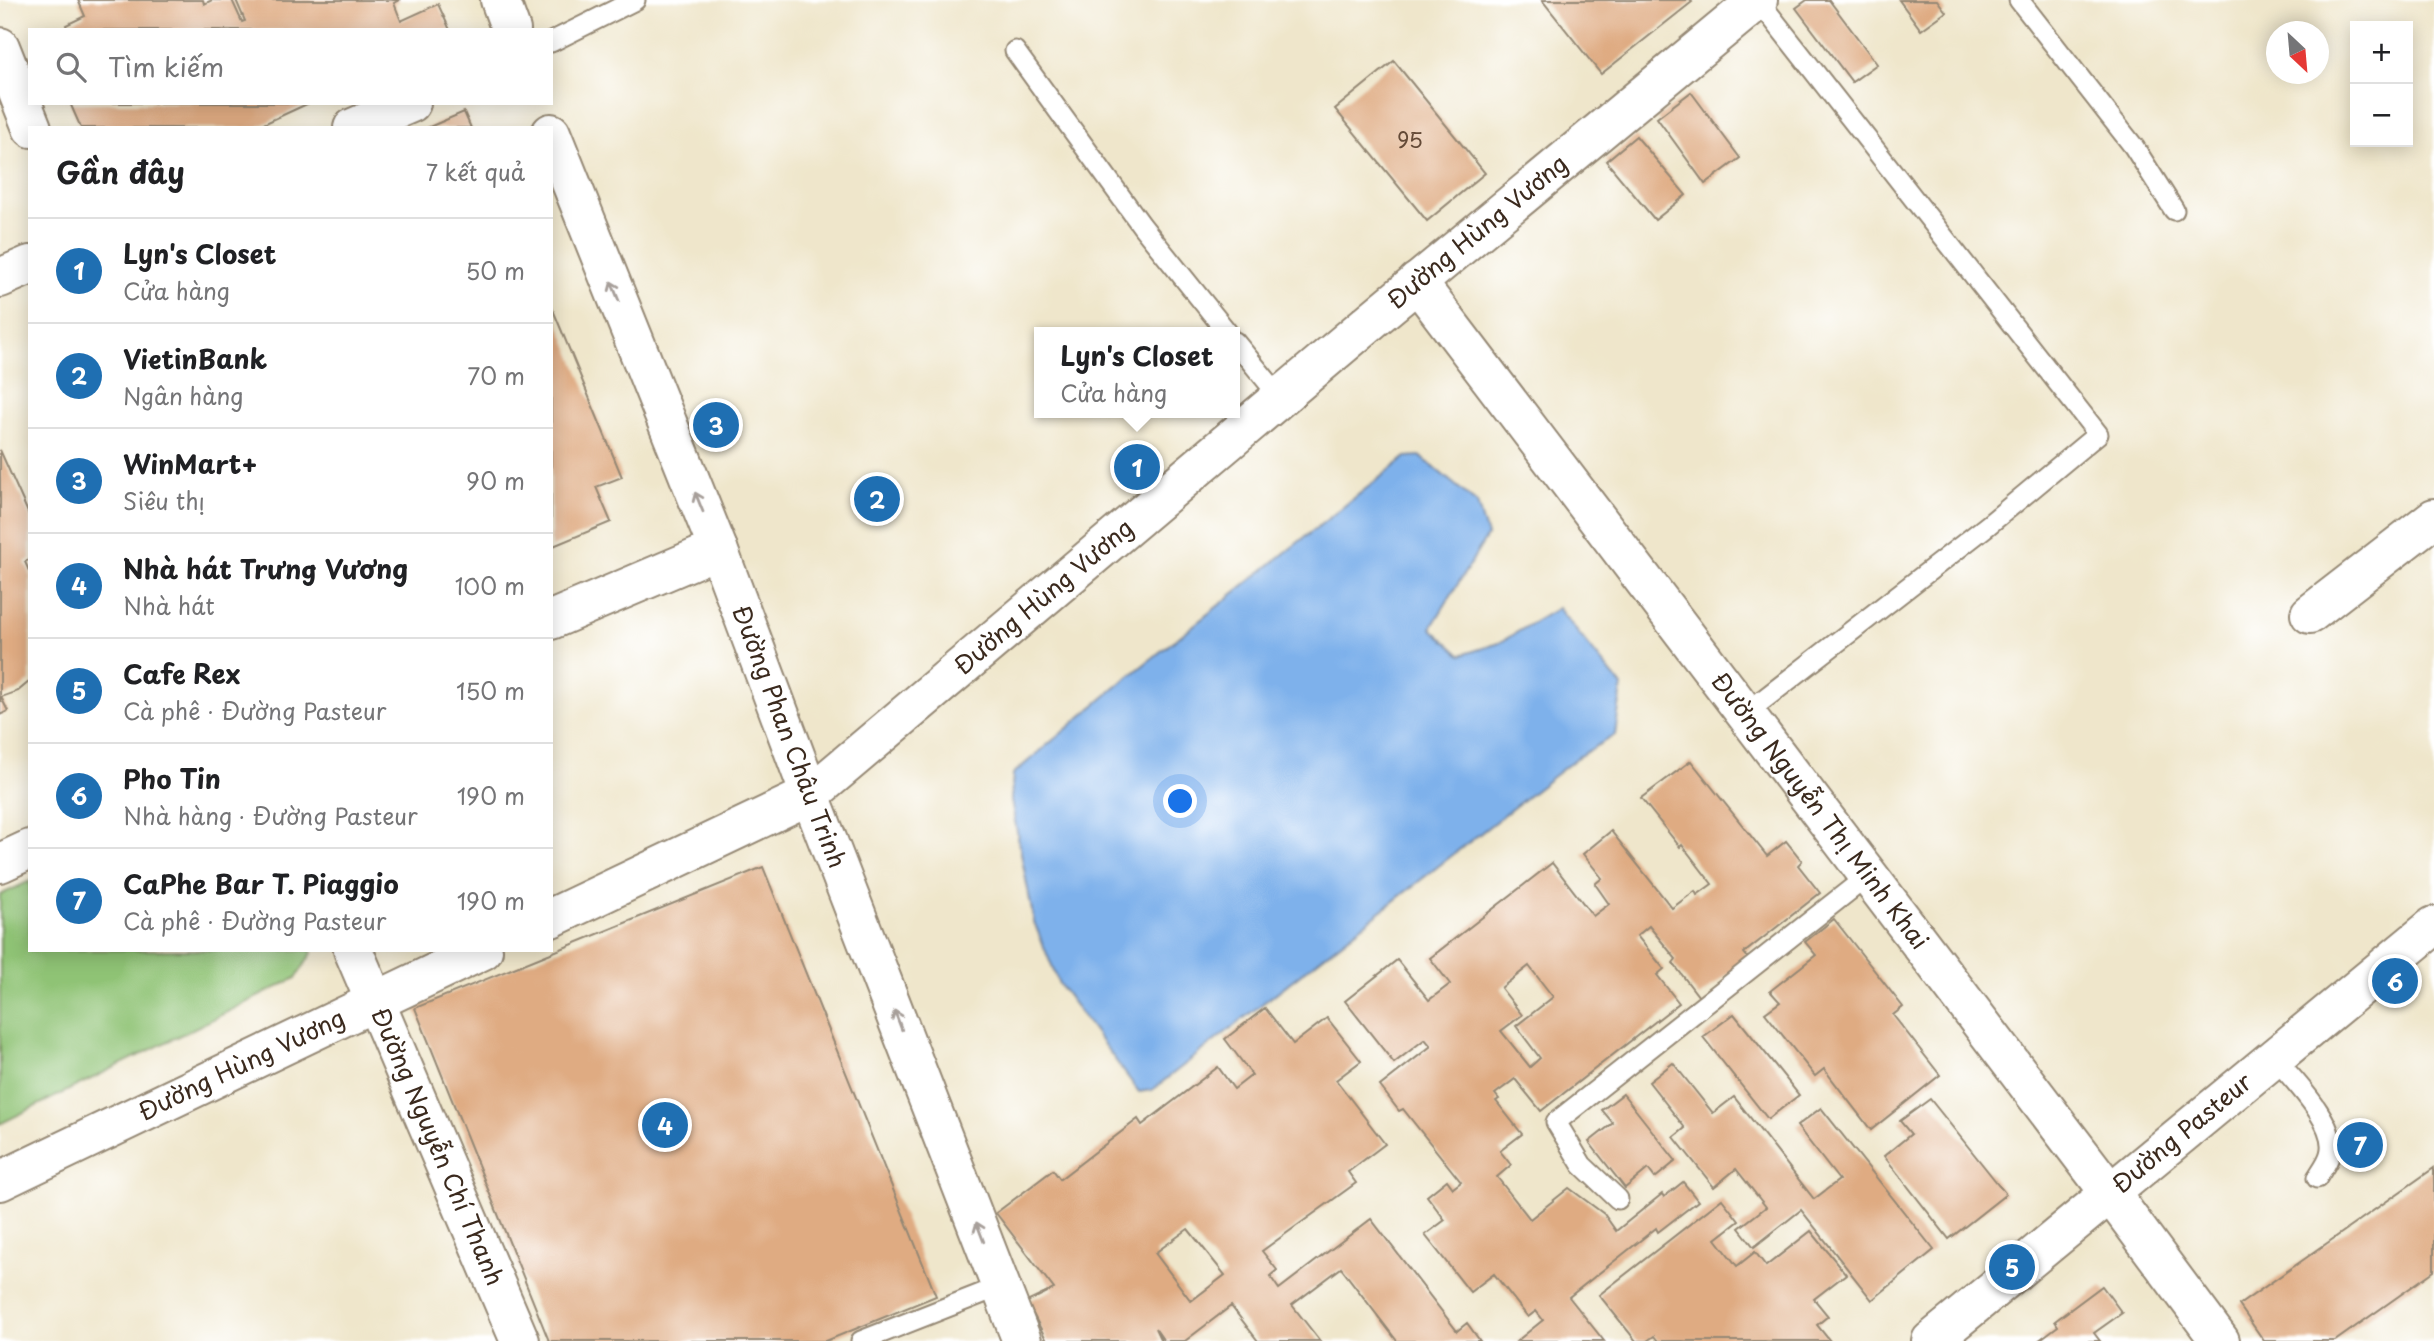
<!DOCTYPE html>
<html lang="vi">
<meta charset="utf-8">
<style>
body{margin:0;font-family:"Playpen Sans",sans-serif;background:#f6f6f6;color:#202124}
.controls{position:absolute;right:21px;top:21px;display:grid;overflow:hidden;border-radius:0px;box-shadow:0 4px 18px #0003}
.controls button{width:63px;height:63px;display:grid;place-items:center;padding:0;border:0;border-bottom:2px solid #e0e0e0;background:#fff;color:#202124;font:35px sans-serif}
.compass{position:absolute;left:2266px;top:21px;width:63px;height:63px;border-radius:50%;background:#fff;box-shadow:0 4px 18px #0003;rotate:154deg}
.you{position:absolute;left:1181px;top:802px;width:24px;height:24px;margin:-18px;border:5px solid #fff;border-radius:50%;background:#1a73e8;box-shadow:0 0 0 10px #1a73e833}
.badge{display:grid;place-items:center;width:46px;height:46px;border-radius:50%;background:#1f6fb2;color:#fff;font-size:23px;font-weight:700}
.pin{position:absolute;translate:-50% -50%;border:4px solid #fff;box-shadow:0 2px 7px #0006}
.popup{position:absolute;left:1034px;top:327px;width:206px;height:91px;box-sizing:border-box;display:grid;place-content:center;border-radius:0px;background:#fff;filter:drop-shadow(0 2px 5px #0005);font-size:23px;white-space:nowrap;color:#757577}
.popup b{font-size:26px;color:#202124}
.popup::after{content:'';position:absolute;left:50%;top:100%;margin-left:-14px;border:14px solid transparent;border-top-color:#fff}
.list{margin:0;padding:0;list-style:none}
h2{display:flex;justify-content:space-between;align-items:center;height:91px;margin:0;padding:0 28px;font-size:30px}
h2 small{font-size:23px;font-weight:400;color:#757577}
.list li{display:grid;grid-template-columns:46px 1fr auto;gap:21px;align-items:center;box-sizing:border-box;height:105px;padding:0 28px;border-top:2px solid #e0e0e0}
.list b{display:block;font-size:26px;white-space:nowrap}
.list p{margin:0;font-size:23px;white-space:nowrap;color:#757577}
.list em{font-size:23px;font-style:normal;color:#757577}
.icon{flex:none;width:38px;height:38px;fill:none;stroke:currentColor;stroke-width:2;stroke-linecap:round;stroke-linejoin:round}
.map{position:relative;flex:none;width:2434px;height:1341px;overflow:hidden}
.search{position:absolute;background:#fff;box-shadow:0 4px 18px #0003;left:28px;top:28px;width:525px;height:77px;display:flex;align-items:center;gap:18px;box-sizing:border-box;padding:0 24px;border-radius:0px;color:#757577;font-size:26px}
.panel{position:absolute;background:#fff;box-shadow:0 4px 18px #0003;left:28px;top:126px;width:525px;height:826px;border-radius:0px}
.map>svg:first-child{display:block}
</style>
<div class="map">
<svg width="2434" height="1341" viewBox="0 0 2434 1341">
<rect width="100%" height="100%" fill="#fff"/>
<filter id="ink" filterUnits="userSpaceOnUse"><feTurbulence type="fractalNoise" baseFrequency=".0143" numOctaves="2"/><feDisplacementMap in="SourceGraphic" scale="14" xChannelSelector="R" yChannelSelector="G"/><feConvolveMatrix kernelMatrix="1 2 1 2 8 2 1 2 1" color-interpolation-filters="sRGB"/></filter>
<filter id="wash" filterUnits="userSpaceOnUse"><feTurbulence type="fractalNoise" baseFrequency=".00686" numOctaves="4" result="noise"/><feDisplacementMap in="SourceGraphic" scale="28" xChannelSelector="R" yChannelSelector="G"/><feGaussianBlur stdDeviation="1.57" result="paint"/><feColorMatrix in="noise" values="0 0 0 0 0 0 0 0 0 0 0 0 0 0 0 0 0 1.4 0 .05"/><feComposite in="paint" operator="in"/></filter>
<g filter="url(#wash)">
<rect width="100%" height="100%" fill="#efe6cb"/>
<path fill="#8fc374" stroke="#657649" stroke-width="2" d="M30 881V950H311L312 953 296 978 0 1124V895Z"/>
<path fill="#7eb1eb" stroke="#5c6e84" stroke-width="2" d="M1420 456 1477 503 1487 536 1431 628 1461 655 1499 643 1558 608 1622 687 1615 735 1578 757 1152 1090 1139 1092 1059 984 1034 922 1011 800 1013 774 1122 682 1406 457Z"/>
<g id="blocks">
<g fill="#dfab82" fill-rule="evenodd">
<path d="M78 0H203L204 4 212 0H232L242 22 245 21 236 0H400L394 3 401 21 438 4 450 30H68L66 25 85 16Z"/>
<path d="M1542 0H1690L1692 2 1601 74Z"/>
<path d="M1807 0H1829L1877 64 1852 82 1796 8Z"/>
<path d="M1899 0H1937L1946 12 1921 30Z"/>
<path d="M1394 61 1485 173 1427 221 1335 109Z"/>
<path d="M1691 92 1740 158 1705 184 1657 118Z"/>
<path d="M70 103H309L255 128H81Z"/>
<path d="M464 112 471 128H427Z"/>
<path d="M1636 136 1686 195 1655 220 1606 161Z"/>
<path d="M551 305 622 477 596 487 611 522 551 547Z"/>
<path d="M0 450 30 517V559L25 562 30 573V681L18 691 1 697 8 711 0 715Z"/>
<path d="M1691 761 1767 856 1786 841 1802 861 1798 865 1820 893 1744 953 1748 958 1699 997 1673 963 1676 959 1649 926 1637 936 1664 969 1657 975 1679 1003 1541 1111 1515 1079 1495 1094 1499 1099 1496 1101 1522 1134 1500 1151 1511 1165 1497 1177 1530 1219 1569 1188 1604 1214 1616 1231 1662 1194 1664 1197 1683 1182 1698 1201 1658 1232 1656 1228 1569 1297 1604 1341H1517L1543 1320 1536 1311 1528 1317 1494 1274 1470 1292 1425 1235 1445 1220 1427 1196 1447 1180 1453 1188 1461 1182 1403 1109 1399 1111 1380 1086 1431 1046 1425 1039 1394 1063 1345 1001 1397 960 1429 1000 1450 984 1430 958 1552 863 1593 916 1609 904 1595 884 1602 878 1583 854 1611 831 1672 908 1695 891 1697 895 1712 884 1682 845 1680 847 1641 798ZM1529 966 1553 997 1516 1026 1540 1058 1530 1067 1501 1031 1522 1015 1501 988Z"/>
<path d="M763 867 936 1296 826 1341H549L415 1008Z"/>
<path d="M1834 919 1903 1007 1893 1015 1940 1075 1871 1130 1824 1069 1815 1076 1765 1013 1780 1002 1770 991 1816 955 1805 942Z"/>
<path d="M1265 1008 1293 1044 1327 1018 1361 1061 1336 1080 1385 1144 1348 1172 1356 1183 1262 1251 1277 1270 1270 1276 1279 1289 1371 1219 1457 1331 1467 1323 1480 1341H1397L1341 1268 1292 1305 1320 1341H1258L1231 1306 1185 1341H1164L1155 1328 1161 1341H1047L1027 1302 1054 1289 996 1213 1053 1170 1060 1179 1138 1119 1142 1125 1218 1067 1234 1089 1252 1075 1225 1039ZM1188 1229 1225 1275 1191 1301 1155 1253Z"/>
<path d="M1734 1014 1799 1095 1768 1119 1703 1037Z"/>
<path d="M1673 1063 1713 1113 1734 1097 1814 1199 1839 1180 1797 1126 1821 1108 1934 1250 1872 1300 1801 1210 1754 1247 1739 1228 1766 1207 1736 1169 1714 1187 1674 1137 1685 1128 1649 1082Z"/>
<path d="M1623 1094 1676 1161 1655 1178 1648 1169 1625 1188 1589 1142 1613 1123 1602 1110Z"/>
<path d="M1930 1099 2006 1194 1949 1239 1884 1156 1911 1134 1900 1121Z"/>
<path d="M2434 1168V1271L2335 1341H2264L2239 1305Z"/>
<path d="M1722 1199 1739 1221 1716 1239 1737 1266 1755 1252 1766 1266 1811 1231 1846 1274 1814 1299 1828 1316 1817 1325 1830 1341H1658L1654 1336 1647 1341H1636L1599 1295Z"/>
<path d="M2102 1286 2122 1313 2094 1333 2100 1341H2038L2058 1326 2055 1321Z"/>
</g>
</g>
</g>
<g filter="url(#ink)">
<use href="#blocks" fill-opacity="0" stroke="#958874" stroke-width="2"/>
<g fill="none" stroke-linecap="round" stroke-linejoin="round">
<g stroke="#958874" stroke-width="23">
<g id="lane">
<path d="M2019 0 2134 147 2174 210"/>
<path d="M551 42 635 0"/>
<path d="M1015 51 1142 226 1227 332"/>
<path d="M1235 342 1280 397"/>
<path d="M1746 713 1987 526 2098 434 1758 0"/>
<path d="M2274 1057C2292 1079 2339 1124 2330 1154 2328 1162 2321 1171 2317 1178"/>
<path d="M1618 1199 1582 1165 1556 1122 1869 875"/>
<path d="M861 1341 1001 1286"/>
</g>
</g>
<g stroke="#958874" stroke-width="42">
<g id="street">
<path d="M353 128 411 103"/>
<path d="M0 278 30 265"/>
<path id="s1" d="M1417 282 2110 1193 2220 1341"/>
<path d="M2310 614 2434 518"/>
<path d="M551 620 718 549"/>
<path d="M0 863 30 849"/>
<path id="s2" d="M1931 1341 2434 926"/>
</g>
</g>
<g stroke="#958874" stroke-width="42">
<g id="secondary">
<path d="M500 0 511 30"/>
<path d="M0 47 32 128"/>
<path id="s3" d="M551 133 718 549 810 795 1022 1341"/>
<path id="s4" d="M551 918 810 795 1372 320 1758 0"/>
<path id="s5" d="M353 950 520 1341"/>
<path id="s6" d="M0 1181 483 950"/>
</g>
</g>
<use href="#lane" stroke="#fff" stroke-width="19"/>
<use href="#street" stroke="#fff" stroke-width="38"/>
<use href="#secondary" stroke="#fff" stroke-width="38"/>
</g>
<defs><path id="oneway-shaft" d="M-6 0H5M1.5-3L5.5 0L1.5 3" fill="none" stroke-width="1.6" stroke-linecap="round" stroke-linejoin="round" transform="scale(1.75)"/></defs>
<g stroke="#a79f9a">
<use href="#oneway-shaft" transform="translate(615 291) rotate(-112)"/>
<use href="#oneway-shaft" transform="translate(699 502) rotate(-112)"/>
<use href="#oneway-shaft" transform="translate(898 1020) rotate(-111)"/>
<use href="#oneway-shaft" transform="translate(980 1232) rotate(-111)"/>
</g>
</g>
<g text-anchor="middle" stroke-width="5" stroke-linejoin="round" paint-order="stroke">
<g font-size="21" fill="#644a37">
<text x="1410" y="148">95</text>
</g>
<g font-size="24" fill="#3b2a1e" stroke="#fff">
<text dy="8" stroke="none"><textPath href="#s4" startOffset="1160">Đường Hùng Vương</textPath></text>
<text dy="8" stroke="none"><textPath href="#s4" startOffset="593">Đường Hùng Vương</textPath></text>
<text dy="8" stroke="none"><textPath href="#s3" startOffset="649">Đường Phan Châu Trinh</textPath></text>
<text dy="8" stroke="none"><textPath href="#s1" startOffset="665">Đường Nguyễn Thị Minh Khai</textPath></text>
<text dy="8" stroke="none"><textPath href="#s6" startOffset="268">Đường Hùng Vương</textPath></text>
<text dy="8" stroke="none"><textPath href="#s2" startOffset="326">Đường Pasteur</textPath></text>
<text dy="8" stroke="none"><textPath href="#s5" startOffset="214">Đường Nguyễn Chí Thanh</textPath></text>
</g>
</g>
</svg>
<div class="controls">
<button>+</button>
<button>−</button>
</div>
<svg class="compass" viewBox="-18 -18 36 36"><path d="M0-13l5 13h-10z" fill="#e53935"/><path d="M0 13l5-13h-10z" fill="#757577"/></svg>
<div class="you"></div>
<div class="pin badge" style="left:1137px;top:467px">1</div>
<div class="popup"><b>Lyn's Closet</b>Cửa hàng</div>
<div class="pin badge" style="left:877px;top:499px">2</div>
<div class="pin badge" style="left:716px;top:425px">3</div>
<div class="pin badge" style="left:665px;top:1125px">4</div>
<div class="pin badge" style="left:2012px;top:1267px">5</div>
<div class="pin badge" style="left:2395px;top:981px">6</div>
<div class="pin badge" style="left:2360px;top:1145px">7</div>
<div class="search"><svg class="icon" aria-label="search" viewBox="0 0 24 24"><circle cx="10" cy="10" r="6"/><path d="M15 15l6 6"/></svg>Tìm kiếm</div>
<section class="panel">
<h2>Gần đây<small>7 kết quả</small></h2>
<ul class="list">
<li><span class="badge">1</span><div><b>Lyn's Closet</b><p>Cửa hàng</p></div><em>50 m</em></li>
<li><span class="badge">2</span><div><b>VietinBank</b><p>Ngân hàng</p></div><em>70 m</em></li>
<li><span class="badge">3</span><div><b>WinMart+</b><p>Siêu thị</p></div><em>90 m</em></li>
<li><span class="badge">4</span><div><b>Nhà hát Trưng Vương</b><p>Nhà hát</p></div><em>100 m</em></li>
<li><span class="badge">5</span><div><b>Cafe Rex</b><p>Cà phê · Đường Pasteur</p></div><em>150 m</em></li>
<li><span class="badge">6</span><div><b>Pho Tin</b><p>Nhà hàng · Đường Pasteur</p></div><em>190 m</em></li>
<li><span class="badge">7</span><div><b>CaPhe Bar T. Piaggio</b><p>Cà phê · Đường Pasteur</p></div><em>190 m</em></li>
</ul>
</section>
</div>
